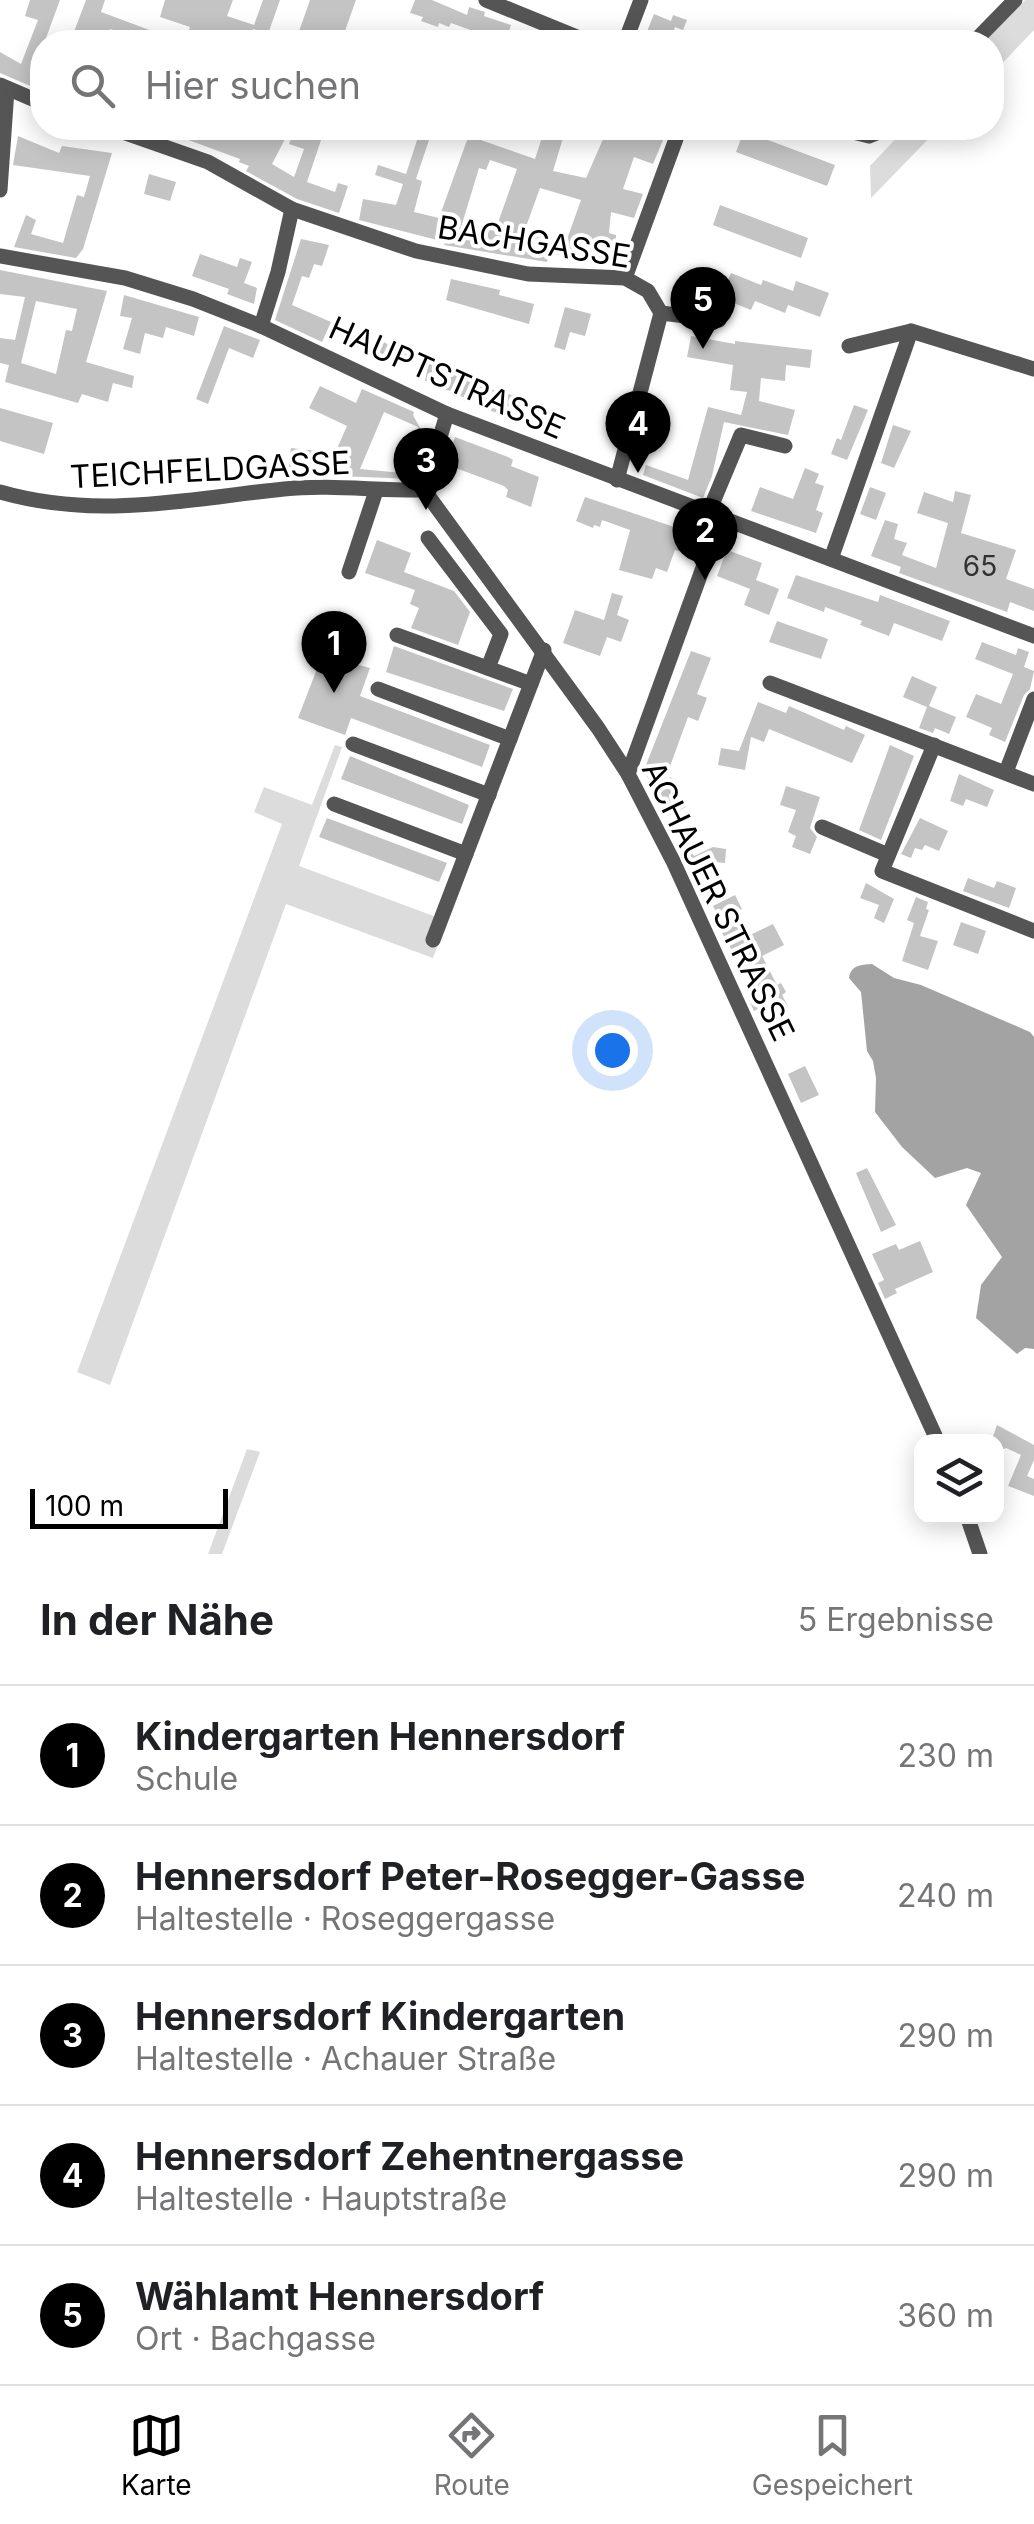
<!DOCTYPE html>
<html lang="de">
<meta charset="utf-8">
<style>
body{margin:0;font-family:Inter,sans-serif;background:#f6f6f6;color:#202124}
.controls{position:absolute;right:30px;bottom:30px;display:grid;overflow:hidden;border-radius:20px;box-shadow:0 5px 25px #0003}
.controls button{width:90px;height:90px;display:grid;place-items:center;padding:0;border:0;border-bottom:2px solid #e0e0e0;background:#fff;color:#202124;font:50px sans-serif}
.scale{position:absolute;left:30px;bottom:25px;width:198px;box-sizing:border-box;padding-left:10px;border:5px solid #000;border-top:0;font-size:28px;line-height:35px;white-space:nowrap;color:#000;-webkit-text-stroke:8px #fff;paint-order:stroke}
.you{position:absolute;left:612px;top:1050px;width:35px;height:35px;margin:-25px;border:8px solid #fff;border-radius:50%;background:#1a73e8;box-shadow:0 0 0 15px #1a73e833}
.badge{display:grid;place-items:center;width:65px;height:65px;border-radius:50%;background:#000;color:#fff;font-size:32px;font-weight:700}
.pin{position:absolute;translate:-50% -82px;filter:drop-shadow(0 2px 5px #0008)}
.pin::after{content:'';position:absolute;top:52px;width:35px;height:30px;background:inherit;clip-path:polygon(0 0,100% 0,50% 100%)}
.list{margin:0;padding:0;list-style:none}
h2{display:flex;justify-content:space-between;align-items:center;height:130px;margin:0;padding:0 40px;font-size:42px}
h2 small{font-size:32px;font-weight:400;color:#757577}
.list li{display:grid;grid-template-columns:65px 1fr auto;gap:30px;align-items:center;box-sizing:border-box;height:140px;padding:0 40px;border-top:2px solid #e0e0e0}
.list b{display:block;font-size:38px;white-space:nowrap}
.list p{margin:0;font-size:32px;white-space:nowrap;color:#757577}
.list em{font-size:32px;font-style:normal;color:#757577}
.icon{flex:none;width:55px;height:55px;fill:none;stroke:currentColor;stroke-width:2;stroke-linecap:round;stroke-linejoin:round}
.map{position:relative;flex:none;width:1034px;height:1554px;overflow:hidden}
.search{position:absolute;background:#fff;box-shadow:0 5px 25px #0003;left:30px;right:30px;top:30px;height:110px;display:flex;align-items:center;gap:25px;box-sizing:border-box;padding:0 35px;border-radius:40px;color:#757577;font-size:38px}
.sheet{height:830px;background:#fff}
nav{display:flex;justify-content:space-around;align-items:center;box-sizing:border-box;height:140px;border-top:2px solid #e0e0e0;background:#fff;font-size:28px;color:#757577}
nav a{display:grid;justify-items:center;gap:5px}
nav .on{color:#000}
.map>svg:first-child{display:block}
</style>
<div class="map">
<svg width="1034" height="1554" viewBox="0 0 1034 1554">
<rect width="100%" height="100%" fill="#fff"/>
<g fill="#dcdcdc">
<path d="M1025 0H1034V30L992 74V42H985Z"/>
<path d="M906 128H939L871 198 870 166Z"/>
<path d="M335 745 342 747 299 866 447 921 433 958 286 904 110 1385 77 1372 282 824 254 812 264 787 312 805Z"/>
<path d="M247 1449 260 1452 222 1554H208Z"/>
</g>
<path fill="#a3a3a3" d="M872 964 894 978 921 985 1030 1032 1034 1037V1349L1025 1348 1017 1354 976 1318 981 1285 1002 1257 966 1205 981 1173 967 1168 935 1178 902 1147 875 1112 876 1078 873 1061 867 1051 861 992 849 978C851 965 860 965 872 964Z"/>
<g fill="#c4c4c4" fill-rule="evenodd">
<path d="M30 0H60L35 68 42 71V91L0 73V52L21 64 38 20 25 16Z"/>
<path d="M86 0H105L101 12 155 32 151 42 110 29 106 42H79L80 39 72 37Z"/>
<path d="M165 0H233L227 16 254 25 263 0H280L268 34 253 29 248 42H185L190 27 160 17Z"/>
<path d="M310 0H356L341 42H312L297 37Z"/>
<path d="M415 0H432L467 15 469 7 485 12 484 16 511 25 506 42 486 39 487 36 451 23 449 27 439 23 438 27 421 21 423 17 410 13Z"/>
<path d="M654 14 671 21 673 15 687 20 683 30 675 27 669 42H653L644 39Z"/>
<path d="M156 128H200L218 134 220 128H269L285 139 272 164 294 177 304 149 289 144 295 128H325L307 182 335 192 338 183 348 186 339 213 297 199 246 171 249 166 239 162 240 159Z"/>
<path d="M421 128H433L416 179 422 181 414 212 439 218 471 129 480 132 478 139 535 159 545 128H566L553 171 586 178 608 128 630 133 633 128H668L653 164 634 157 623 189 643 194 634 218 611 212 609 233 616 235V243H625L620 260 549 254 547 262 444 245 445 242 359 220 363 199 396 205 403 184 375 175 378 165 406 174ZM490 160 517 169 495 231 462 224 479 168 486 170ZM540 188 581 200 566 242 523 235Z"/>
<path d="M744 131 835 165 827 186 736 152Z"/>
<path d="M18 136 59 153 62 146 112 153 83 249 76 258 14 247 26 215 36 220 31 234 63 243 77 195 84 197 90 176 13 165Z"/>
<path d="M149 174 176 182 170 201 144 194Z"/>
<path d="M720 205 808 238 801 258 713 225Z"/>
<path d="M301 239 329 245 322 266 314 264 309 278 302 276 292 305 331 322 322 342 275 320Z"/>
<path d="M200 254 237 267 240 258 252 262 244 283 257 288 254 304 227 294 229 289 192 276Z"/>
<path d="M0 270 107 291 86 362 134 376 132 388 113 383 108 402 82 394 78 403 5 382 9 365 0 363V338L15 340 25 297 0 294ZM36 301 77 309 72 331 66 330 56 374 21 363Z"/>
<path d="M696 270 727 282 731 273 761 285 763 280 793 291 796 281 829 293 820 317 788 305 785 313 755 301 751 310 721 298 719 305 688 293Z"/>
<path d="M451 279 500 290 499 295 534 304 529 324 446 300Z"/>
<path d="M124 295 199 317 194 336 166 327 163 338 145 333 140 354 123 349 132 318 120 316Z"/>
<path d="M565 307 591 314 585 336 570 332 565 350 554 347Z"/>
<path d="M224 326 260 340 253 358 229 348 208 404 196 399Z"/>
<path d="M691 336 735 344V341L812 350 810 368 786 365 785 381 761 378 759 401 795 410 788 435 724 422 712 476 703 498 643 475 646 465 688 480 708 407 741 415 747 392 730 390 733 365 687 357Z"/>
<path d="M378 339 408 355 404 365 389 358 387 363 370 356Z"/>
<path d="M429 361 458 366 456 373 482 378 481 386 529 400 524 419 491 411 493 402 452 395 453 391 446 390 447 385 425 381Z"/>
<path d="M320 386 356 403 362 389 414 412 413 415 426 439 413 479 288 474 291 448 335 453 347 426 309 408ZM384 412 418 427 402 473 360 469Z"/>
<path d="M854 405 868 410 847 460 831 454 837 438 841 440Z"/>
<path d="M0 408 53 423 44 454 0 441Z"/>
<path d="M893 425 911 431 894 468 881 463Z"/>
<path d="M455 437 508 457 513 460 511 466 539 477 531 507 506 497 508 490 504 486 445 464Z"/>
<path d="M805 468 819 474 815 483 824 486 816 510 823 513 816 533 751 511 760 487 793 499Z"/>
<path d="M870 487 886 493 876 520 860 514Z"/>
<path d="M955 491 971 495 961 533 1016 550 1006 579 1034 589V611L1010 602 1007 612 899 573 901 567 871 556 885 520 898 524 894 539 907 543 902 555 936 568 948 523 917 513 924 492 953 502Z"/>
<path d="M585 497 701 536 694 556 675 550 667 572 656 568 652 579 619 570 630 530 602 520 600 527 594 525 593 528 576 521Z"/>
<path d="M377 540 411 553 404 572 454 591 470 612 458 645 411 628 419 608 410 604 415 590 365 573Z"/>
<path d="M727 550 762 563 756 580 779 589 769 615 744 605 750 589 717 576Z"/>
<path d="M796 575 878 602 880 595 950 621 942 641 894 623 889 636 860 625 862 621 825 607 824 612 787 598Z"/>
<path d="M612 593 623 596 617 615 629 620 621 642 607 637 600 656 563 643 575 610 604 620Z"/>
<path d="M777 621 828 639 821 659 769 642Z"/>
<path d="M982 642 1016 655 1018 648 1029 652 1024 667 1034 671 1030 689 1024 695 1005 742 989 735 992 728 966 717 976 694 1001 704 1013 674 975 659Z"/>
<path d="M394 646 513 689 504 711 386 672Z"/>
<path d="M691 651 711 658 697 694 707 698 698 721 688 717 665 780 671 777 686 807 667 816 644 770Z"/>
<path d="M329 657 370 668 360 696 490 745 482 767 351 718 345 735 298 718 320 661 327 664Z"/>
<path d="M912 676 937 687 929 706 956 717 949 734 935 728 933 733 919 728 927 707 903 697Z"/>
<path d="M758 702 786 713 789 706 844 730 846 726 865 735 852 763 769 729 764 742 751 737 745 770 718 765 721 748 739 751Z"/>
<path d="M890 745 914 756 881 840 859 830Z"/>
<path d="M350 756 469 805 462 824 341 779Z"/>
<path d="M959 774 994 790 987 807 966 799 963 806 950 801Z"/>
<path d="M786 786 820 797 810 828 817 837 810 854 792 847 796 836 788 832 796 810 780 805Z"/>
<path d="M327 818 447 863 439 882 319 837Z"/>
<path d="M920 818 948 831 939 851 925 845 922 850 915 848 911 858 901 854Z"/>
<path d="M687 842 694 856 713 847 726 849 725 863 715 862 697 871 691 858 685 861 678 846Z"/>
<path d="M968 878 994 888 997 881 1016 888 1009 908 963 891Z"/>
<path d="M866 883 894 899 884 923 874 918 879 905 860 898Z"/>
<path d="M735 895 742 909 734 913 746 937 773 924 784 945 762 956 777 985 781 983 786 992 782 995 788 1006 773 1013 768 1004 754 1011 749 1000 757 995 721 931 725 929 713 906Z"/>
<path d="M916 897 928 902 926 909 929 910 920 936 938 941 928 970 902 961 914 923 907 920Z"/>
<path d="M961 922 986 931 978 954 953 945Z"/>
<path d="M805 1066 819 1095 801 1103 788 1074Z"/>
<path d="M867 1168 896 1225 881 1232 856 1173Z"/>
<path d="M920 1241 933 1272 895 1289 897 1293 885 1299 878 1283 884 1280 872 1254 896 1244 899 1250Z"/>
<path d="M997 1425 1034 1445V1460L1027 1476 1034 1479V1496L1008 1486 1021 1455 1006 1448 996 1452V1442H991Z"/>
</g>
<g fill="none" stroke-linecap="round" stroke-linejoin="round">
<g stroke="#555" stroke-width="15">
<path d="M486 0 589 42"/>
<path d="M625 42 641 0"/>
<path d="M974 42 1015 0"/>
<path d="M0 85 42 103"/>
<path d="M111 128 208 162 292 209 416 251 528 274 625 278 648 291 661 313 719 320"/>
<path d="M837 128 869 136 889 128"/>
<path d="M0 190 7 90"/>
<path d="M0 256 125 278 193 299 261 326 447 414 1034 636"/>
<path d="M625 278 680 128"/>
<path d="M261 326 278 272 292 209"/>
<path d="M849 346 911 331 1034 369"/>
<path d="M617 480 661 313"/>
<path d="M424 490 598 728 628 774 673 861 938 1442"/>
<path d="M424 490 447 414"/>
<path d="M0 492C98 520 186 499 284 489 330 484 378 491 424 490"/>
<path d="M708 514 741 435 785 446"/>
<path d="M428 538 501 634 488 668"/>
<path d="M831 559 911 331"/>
<path d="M349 572 376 491"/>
<path d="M397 635 531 684"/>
<path d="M770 683 1034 784"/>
<path d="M378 689 510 739"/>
<path d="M353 744 489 795"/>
<path d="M934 745 882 871 1034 931"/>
<path d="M1006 772 1034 699"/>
<path d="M628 774 721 518"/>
<path d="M334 804 466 854"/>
<path d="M822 827 888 855"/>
<path d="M433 940 544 650"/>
<path d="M967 1516 980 1554"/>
</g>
</g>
<g text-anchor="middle" stroke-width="8" stroke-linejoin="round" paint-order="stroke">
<g font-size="28" fill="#313131">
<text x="980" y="576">65</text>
</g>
<g font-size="32" fill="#000" stroke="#fff">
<text transform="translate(534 242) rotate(9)" y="11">BACHGASSE</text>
<text transform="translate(447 378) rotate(24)" y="11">HAUPTSTRASSE</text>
<text transform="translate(210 470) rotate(-3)" y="11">TEICHFELDGASSE</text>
<text transform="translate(718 901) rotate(64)" y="11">ACHAUER STRASSE</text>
</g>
</g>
</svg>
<div class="controls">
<button><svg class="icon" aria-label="layers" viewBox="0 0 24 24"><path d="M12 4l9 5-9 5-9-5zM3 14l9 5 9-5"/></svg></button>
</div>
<div class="scale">100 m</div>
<div class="you"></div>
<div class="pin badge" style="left:334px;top:693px">1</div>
<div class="pin badge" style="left:705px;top:580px">2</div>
<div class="pin badge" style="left:426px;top:510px">3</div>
<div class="pin badge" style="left:638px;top:473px">4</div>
<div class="pin badge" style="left:703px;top:349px">5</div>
<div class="search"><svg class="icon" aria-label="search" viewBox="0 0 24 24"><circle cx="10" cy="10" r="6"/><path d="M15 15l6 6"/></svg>Hier suchen</div>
</div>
<section class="sheet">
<h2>In der Nähe<small>5 Ergebnisse</small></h2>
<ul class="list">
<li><span class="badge">1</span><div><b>Kindergarten Hennersdorf</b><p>Schule</p></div><em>230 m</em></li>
<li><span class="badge">2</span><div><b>Hennersdorf Peter-Rosegger-Gasse</b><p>Haltestelle · Roseggergasse</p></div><em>240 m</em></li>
<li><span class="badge">3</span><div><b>Hennersdorf Kindergarten</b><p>Haltestelle · Achauer Straße</p></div><em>290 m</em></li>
<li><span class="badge">4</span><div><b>Hennersdorf Zehentnergasse</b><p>Haltestelle · Hauptstraße</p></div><em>290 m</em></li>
<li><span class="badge">5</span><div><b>Wählamt Hennersdorf</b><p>Ort · Bachgasse</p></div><em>360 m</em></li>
</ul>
</section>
<nav>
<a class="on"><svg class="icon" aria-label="map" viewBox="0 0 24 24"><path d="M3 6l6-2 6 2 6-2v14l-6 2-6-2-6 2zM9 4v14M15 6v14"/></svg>Karte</a>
<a><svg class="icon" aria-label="directions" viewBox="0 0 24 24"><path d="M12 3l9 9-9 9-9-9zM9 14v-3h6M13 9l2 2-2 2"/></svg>Route</a>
<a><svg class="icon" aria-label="saved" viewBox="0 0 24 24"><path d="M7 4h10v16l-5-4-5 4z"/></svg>Gespeichert</a>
</nav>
